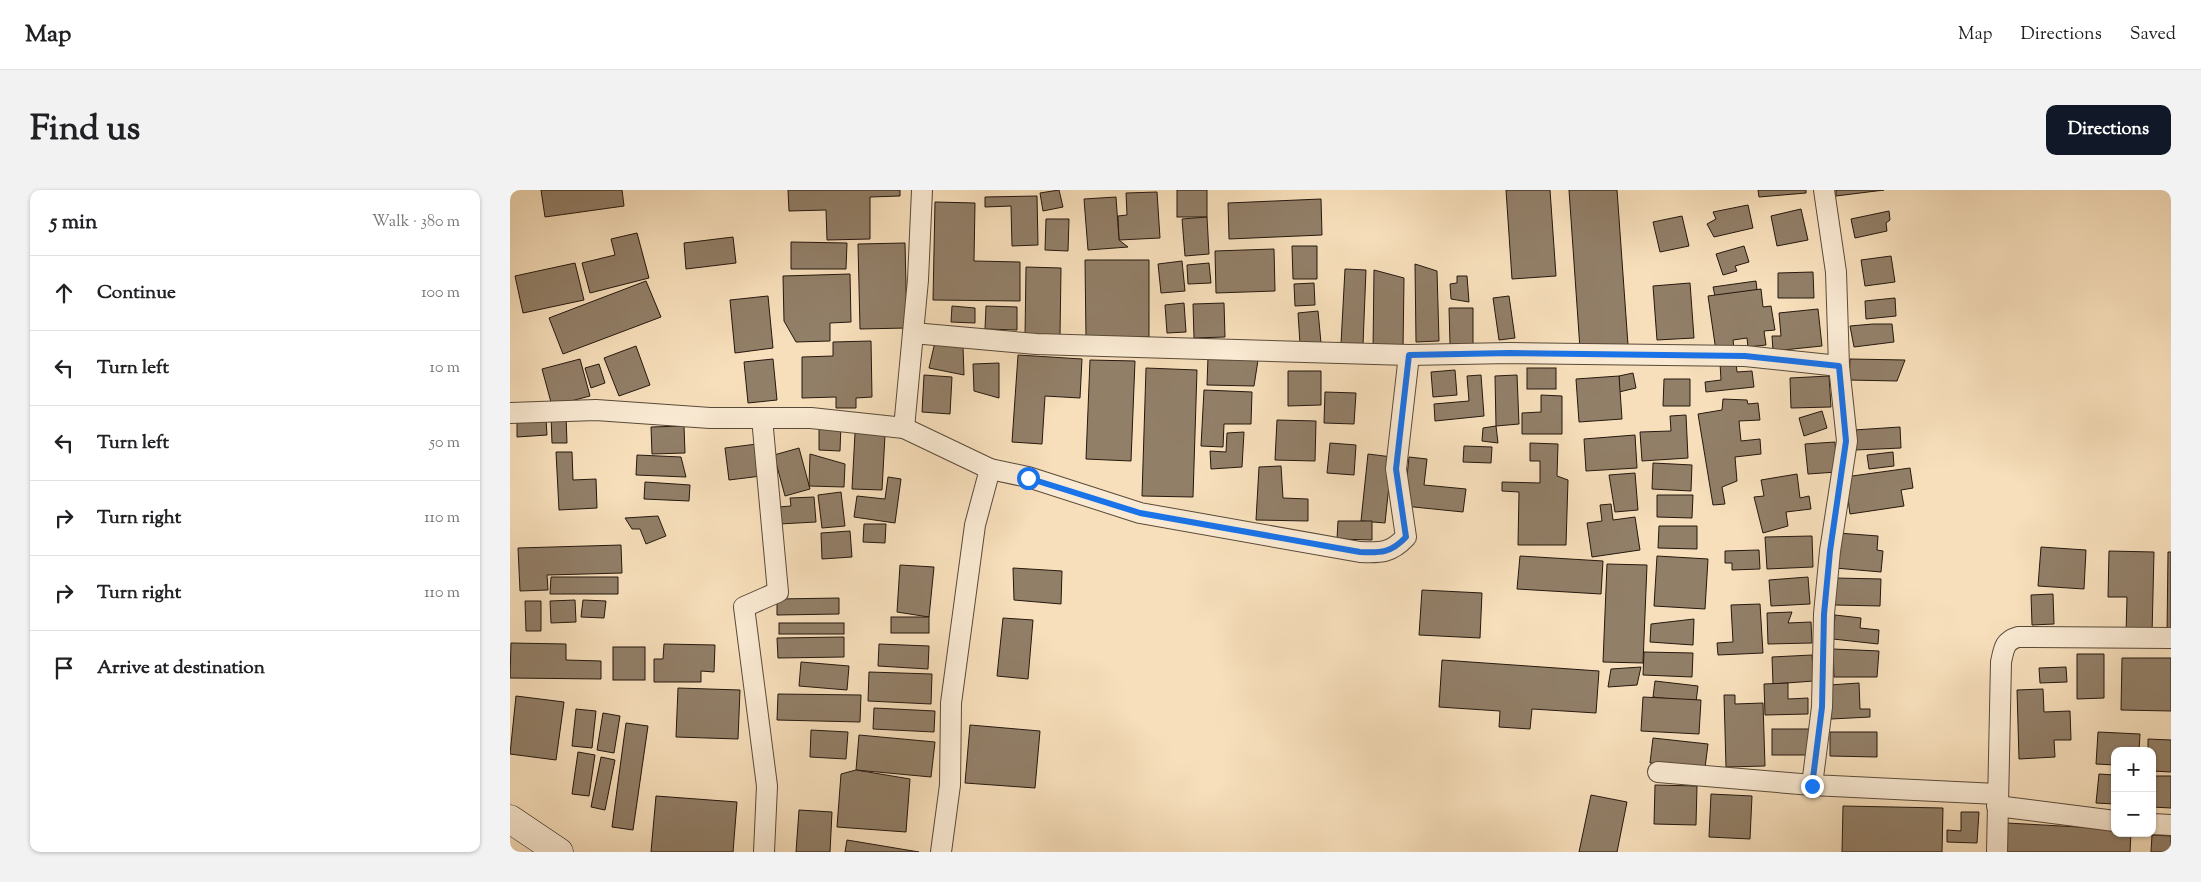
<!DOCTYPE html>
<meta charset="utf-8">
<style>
body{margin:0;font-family:"Sorts Mill Goudy",serif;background:#f2f2f2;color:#202124}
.controls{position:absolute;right:15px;bottom:15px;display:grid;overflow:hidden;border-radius:10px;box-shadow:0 1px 4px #0004}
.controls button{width:45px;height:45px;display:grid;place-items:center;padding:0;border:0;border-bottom:1px solid #e0e0e0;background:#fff;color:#202124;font:25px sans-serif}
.stop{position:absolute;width:15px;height:15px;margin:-11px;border:4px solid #1a73e8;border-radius:50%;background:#fff}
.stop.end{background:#1a73e8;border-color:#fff;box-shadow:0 1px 5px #0008}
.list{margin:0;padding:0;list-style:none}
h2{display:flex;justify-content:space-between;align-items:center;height:65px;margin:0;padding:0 20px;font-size:21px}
h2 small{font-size:16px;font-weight:400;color:#757577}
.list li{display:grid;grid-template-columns:32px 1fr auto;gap:15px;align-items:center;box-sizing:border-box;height:75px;padding:0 20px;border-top:1px solid #e0e0e0}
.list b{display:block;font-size:19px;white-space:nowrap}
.list em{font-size:16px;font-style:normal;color:#757577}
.icon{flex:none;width:28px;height:28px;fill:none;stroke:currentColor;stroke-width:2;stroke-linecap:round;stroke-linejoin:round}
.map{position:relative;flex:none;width:1661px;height:662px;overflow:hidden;border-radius:10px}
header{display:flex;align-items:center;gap:30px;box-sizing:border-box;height:70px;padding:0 25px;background:#fff;border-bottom:1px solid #e0e0e0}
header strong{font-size:24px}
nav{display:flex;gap:28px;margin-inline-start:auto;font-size:18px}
.intro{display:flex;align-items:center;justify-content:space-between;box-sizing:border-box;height:120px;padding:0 30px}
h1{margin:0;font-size:35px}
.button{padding:12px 22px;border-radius:10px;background:#111827;color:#fff;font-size:18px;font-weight:700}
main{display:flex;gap:30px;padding:0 30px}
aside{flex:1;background:#fff;border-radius:10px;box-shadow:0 1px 4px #0004}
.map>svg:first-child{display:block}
</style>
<header>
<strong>Map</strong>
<nav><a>Map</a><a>Directions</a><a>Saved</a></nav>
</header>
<div class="intro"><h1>Find us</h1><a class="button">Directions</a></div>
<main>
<aside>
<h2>5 min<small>Walk · 380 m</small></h2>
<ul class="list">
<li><svg class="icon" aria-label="ahead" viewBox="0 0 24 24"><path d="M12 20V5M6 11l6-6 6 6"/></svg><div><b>Continue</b></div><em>100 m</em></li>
<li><svg class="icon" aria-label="left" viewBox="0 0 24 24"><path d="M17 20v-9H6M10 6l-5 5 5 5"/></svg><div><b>Turn left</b></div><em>10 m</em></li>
<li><svg class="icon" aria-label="left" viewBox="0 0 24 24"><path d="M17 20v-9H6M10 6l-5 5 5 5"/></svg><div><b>Turn left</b></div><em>50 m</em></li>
<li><svg class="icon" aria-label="right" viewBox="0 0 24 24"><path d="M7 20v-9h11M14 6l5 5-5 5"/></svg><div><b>Turn right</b></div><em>110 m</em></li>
<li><svg class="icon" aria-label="right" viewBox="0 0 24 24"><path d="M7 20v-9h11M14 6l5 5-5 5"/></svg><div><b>Turn right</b></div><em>110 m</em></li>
<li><svg class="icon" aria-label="arrive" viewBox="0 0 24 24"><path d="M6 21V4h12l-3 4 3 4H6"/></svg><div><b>Arrive at destination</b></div></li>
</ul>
</aside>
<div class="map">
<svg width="1661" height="662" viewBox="0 0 1661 662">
<rect width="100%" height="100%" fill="#f7dfbb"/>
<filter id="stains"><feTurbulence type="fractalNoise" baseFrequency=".004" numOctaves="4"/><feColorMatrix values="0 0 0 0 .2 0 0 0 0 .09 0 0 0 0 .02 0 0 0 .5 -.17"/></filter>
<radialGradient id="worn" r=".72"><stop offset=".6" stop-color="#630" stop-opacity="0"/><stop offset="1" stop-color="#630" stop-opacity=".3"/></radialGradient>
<g fill="#927f68" stroke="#25180e">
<path d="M31 0H112L114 16 35 27Z"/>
<path d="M278 0H390V6L360 7V49L317 50 316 20 279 21Z"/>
<path d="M549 0 553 17 533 21 530 3Z"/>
<rect x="667" y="0" width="30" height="27"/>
<path d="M996 0H1040L1046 86 1002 89Z"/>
<path d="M1059 0H1107L1118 155 1070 159Z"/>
<path d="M1248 0H1296V3L1249 7Z"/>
<path d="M1326 0H1374L1326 6Z"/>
<path d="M647 2 650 48 609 50 608 26 617 25 616 3Z"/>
<path d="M527 6 528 55 502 56 501 16 475 17V7Z"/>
<path d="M606 7 609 50 618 57 578 60 574 9Z"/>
<path d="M811 9 812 45 719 49 718 13Z"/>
<path d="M425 12 465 13 464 71 510 72V111L423 110Z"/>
<path d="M1238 15 1243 38 1204 47 1197 34 1206 29 1203 22Z"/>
<path d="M1291 19 1298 50 1267 56 1261 26Z"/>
<path d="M1379 21 1380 30 1376 33 1377 41 1345 48 1341 29Z"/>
<path d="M1172 26 1179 56 1150 62 1143 32Z"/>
<path d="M697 27 699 64 675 66 672 29Z"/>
<path d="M536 29H559L558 61 535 60Z"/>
<path d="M127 43 139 88 80 103 72 73 105 65 101 49Z"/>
<path d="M223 47 226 73 176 79 174 53Z"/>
<path d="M281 52 337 53 336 79H281Z"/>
<path d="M395 53 397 138 350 139 348 54Z"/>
<path d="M782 56H807V89H783Z"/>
<path d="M1234 56 1239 72 1225 76 1227 81 1213 85 1206 64Z"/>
<path d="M764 59 765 101 706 103 705 61Z"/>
<path d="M1381 66 1385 92 1355 96 1351 70Z"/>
<path d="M575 70H639V147L576 148Z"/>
<path d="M672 71 675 101 651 103 648 74Z"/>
<path d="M65 73 74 110 13 123 5 86Z"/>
<path d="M699 73 701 93 678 94 677 75Z"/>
<path d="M905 74 927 81 929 151 906 152Z"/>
<path d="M516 77 551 78 550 146H515Z"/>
<path d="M835 79 856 80 853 155 831 154Z"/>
<path d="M864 80 894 88 893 160H863Z"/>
<path d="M1303 82 1304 108H1268V83Z"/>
<path d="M340 84 341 132 320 133V151L286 152 274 131 273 86Z"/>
<path d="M947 86H957L959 112 941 109 940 94 947 93Z"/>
<path d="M136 91 151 127 53 164 39 128Z"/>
<path d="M1246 91 1247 100 1205 106 1203 97Z"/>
<path d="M804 93 805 115 785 116 784 94Z"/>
<path d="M1180 93 1184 148 1147 150 1143 96Z"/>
<path d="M1251 99 1253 117 1261 116 1265 140 1254 141 1256 155 1238 157 1237 148 1223 150 1224 158 1206 161 1198 106Z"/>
<path d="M258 106 263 158 225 163 220 110Z"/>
<path d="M999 106 1005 148 989 150 983 108Z"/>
<path d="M1385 108 1386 126 1356 129 1355 111Z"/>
<path d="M674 113 676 142 657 143 655 115Z"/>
<path d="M714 113 715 147 684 148 683 114Z"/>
<path d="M442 116 465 118V133L441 132Z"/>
<path d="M476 116 507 117V140L475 139Z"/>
<path d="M939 118H963V154H940Z"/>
<path d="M1308 119 1312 156 1263 161 1262 146H1271L1269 123Z"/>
<path d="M808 121 811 153 790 154 788 123Z"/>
<path d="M1363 134H1382L1384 152 1344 157 1340 136Z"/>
<path d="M361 151 362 207 346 208V218H326V207L292 208V167L323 166V152Z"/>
<path d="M425 152 453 157 454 185 419 178Z"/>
<path d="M126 156 140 195 109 206 94 168Z"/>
<path d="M508 165 572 169 570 208 535 206 532 254 502 252Z"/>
<path d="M698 167 748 170 744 196 697 195Z"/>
<path d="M70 169 80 206 42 216 32 179Z"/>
<path d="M263 169 267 210 238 213 234 172Z"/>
<path d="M1340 169 1395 170 1387 191 1339 190Z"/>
<path d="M580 170 625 171 621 271 576 269Z"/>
<path d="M1226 172 1227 182 1242 181 1244 197 1196 202 1195 192 1211 190 1210 173Z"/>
<path d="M489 173V208L464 201 463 174Z"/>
<path d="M89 174 95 193 81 198 75 178Z"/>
<path d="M636 178 687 180 683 307 632 306Z"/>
<rect x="1017" y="178" width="29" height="21"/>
<path d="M945 180 947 205 923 207 921 182Z"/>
<path d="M778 181H811V215L778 216Z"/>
<path d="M1123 183 1126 198 1109 202V186Z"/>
<path d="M414 185 442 187 440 224 412 222Z"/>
<path d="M971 185 974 226 925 231 924 214 959 211 957 186Z"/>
<path d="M1007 185 1009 234 986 236 985 186Z"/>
<path d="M1109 186 1112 229 1069 232 1066 189Z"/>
<path d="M1319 186 1321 217 1281 218 1280 188Z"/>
<path d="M1154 189H1180V216H1153Z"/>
<path d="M694 200 742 202 741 234H714L713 257 691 256Z"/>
<path d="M815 202 846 203 844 234 814 233Z"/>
<path d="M1031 205 1052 206V244H1012V223L1031 222Z"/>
<path d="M1213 209 1237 210 1238 214 1248 213 1250 230 1229 231 1231 251 1250 249 1251 264 1225 267 1227 291 1212 297 1215 314 1203 315 1188 224 1212 220Z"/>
<path d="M1312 221 1317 238 1294 246 1289 228Z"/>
<path d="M56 225 57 253H42L41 226Z"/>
<path d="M1176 225 1178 268 1132 271 1130 242 1161 241 1160 226Z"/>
<path d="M36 229 37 245 7 247V230Z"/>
<path d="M767 230 806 231 805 271 765 270Z"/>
<path d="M309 234H331L330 261 309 260Z"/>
<path d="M174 236 175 263 142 264 141 237Z"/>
<path d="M986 236 988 253 972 251 973 238Z"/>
<path d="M1390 237 1391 258 1345 260 1344 240Z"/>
<path d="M734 242 732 277 701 279 700 261 716 262 717 243Z"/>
<path d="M345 243 375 245 372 300 342 299Z"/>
<path d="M1125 245 1127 278 1076 281 1074 249Z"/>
<path d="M1325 252 1327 282 1298 284 1295 254Z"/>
<path d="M820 253 846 255 844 285 817 283Z"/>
<path d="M1020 253 1048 254 1047 286 1058 290 1056 355H1008L1009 302 992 301V292L1030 293V271H1020Z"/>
<path d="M247 254 251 286 219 290 215 258Z"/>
<path d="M954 256 982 257 981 273 953 272Z"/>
<path d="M289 258 300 299 275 306 264 265Z"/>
<path d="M46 262H62L63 290 86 289 87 318 49 320Z"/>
<path d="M1383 262 1384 276 1359 279 1357 265Z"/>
<path d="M300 264 335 274 334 297 299 296Z"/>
<path d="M858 264 882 267 875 333 851 331Z"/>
<path d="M127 265 171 267 176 287 126 285Z"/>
<path d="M899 267 917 269 914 295 956 299 953 322 894 316Z"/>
<path d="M1143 273 1182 275 1181 301 1142 299Z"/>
<path d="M771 276 773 308 798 309V331L746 330 749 277Z"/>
<path d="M1400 278 1403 298 1391 300 1394 316 1340 324 1335 287Z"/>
<path d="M1125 283 1128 320 1105 322 1099 285Z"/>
<path d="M1287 284 1290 308 1299 306 1301 319 1276 322 1278 336 1253 343 1244 307 1254 306 1251 290Z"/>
<path d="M378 287 391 289 385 333 344 327 347 306 375 309Z"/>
<path d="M135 292 180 295 179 311 134 309Z"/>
<path d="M331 302 335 336 312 338 308 305Z"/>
<path d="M1147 305H1183L1182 328 1147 327Z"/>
<path d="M304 307 306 332 269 334 268 317 281 316 280 308Z"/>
<path d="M1101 314 1103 330 1125 327 1130 360 1082 367 1077 333 1092 331 1090 315Z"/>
<path d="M148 326 156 346 136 354 130 339H122L115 328Z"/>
<path d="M828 331H862V350L827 349Z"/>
<path d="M354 334H376L375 353 353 352Z"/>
<path d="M1149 336H1187V359L1148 358Z"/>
<path d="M340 341 342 367 312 369 311 343Z"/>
<path d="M1328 343 1368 346 1367 360 1373 361 1371 382 1325 378Z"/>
<path d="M1302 346 1303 377 1257 379 1255 347Z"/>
<path d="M111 355 112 383 37 385 38 400 10 401 8 358Z"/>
<path d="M1531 357 1576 360 1574 399 1528 396Z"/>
<path d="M1249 360 1250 379 1222 380V373H1215V361Z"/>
<path d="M1599 361 1644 362 1642 445 1616 444 1617 407H1598Z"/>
<path d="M1658 362H1661V445H1657Z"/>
<path d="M1010 366 1093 371 1091 404 1007 399Z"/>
<path d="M1147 366 1198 369 1195 419 1144 416Z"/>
<path d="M1097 374 1137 375 1133 473 1093 472Z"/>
<path d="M390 375 424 377 419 427 387 422Z"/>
<path d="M503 378 552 381 551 414 504 410Z"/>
<path d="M41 387H108V404H40Z"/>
<path d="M1298 387 1300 414 1261 416 1259 390Z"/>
<path d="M1325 388 1371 389 1370 416 1325 415Z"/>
<path d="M912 400 972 403 970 448 909 445Z"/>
<path d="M1543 404 1544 434 1522 435 1521 405Z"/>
<path d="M329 408V424L267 425V409Z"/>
<path d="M65 410 66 432 41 433 40 411Z"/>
<path d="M73 410 96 411 94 428 71 427Z"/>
<path d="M15 411H31V441H16Z"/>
<path d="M1250 414 1253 463 1208 465 1207 453 1223 452 1221 415Z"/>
<path d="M1282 422 1278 433 1301 432 1302 453 1258 454 1257 423Z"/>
<path d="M1325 425 1351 428 1350 438 1369 440 1368 454 1323 449Z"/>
<rect x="381" y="427" width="38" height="16"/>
<path d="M493 428 523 430 518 489 487 486Z"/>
<path d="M1184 429 1183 455 1140 452 1141 434Z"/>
<rect x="269" y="433" width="65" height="11"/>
<path d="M334 447V467L268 468 267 448Z"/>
<path d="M1 453 56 454V470L91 471V489L0 488Z"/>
<path d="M154 454 205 455 204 482 191 481V492H144V469H153Z"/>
<path d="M369 454 419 456 418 479 368 476Z"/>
<rect x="103" y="457" width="32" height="33"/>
<path d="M1323 459 1369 461 1367 487H1324Z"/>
<path d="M1134 462 1183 463 1182 487 1133 485Z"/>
<path d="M1567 464H1594V508L1567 509Z"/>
<path d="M1302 465 1304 491 1263 494 1262 467Z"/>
<path d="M1612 468H1661V521L1611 520Z"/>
<path d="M932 470 1089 481 1086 523 1022 519 1020 539 989 537 990 521 929 517Z"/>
<path d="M291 472 339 476 337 500 289 496Z"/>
<path d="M1131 477 1127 495 1098 497 1101 479Z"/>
<path d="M1556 477 1557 492 1530 493 1529 478Z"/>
<path d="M359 482 422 484 421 514 358 511Z"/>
<path d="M1145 491 1188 496 1186 512 1143 507Z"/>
<path d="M1278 493V509L1298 508V524L1255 525 1254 494Z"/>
<path d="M1349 493 1350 519H1360V527L1321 529 1319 495Z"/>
<path d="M168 498 230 500 228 549 166 547Z"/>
<path d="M1533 499 1534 522 1560 521 1561 550H1544L1545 567 1509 569 1507 500Z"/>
<path d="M268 504 351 505 350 532 267 530Z"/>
<path d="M1214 505H1225V514L1253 513 1255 576 1216 577Z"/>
<path d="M6 506 54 512 46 570 0 564Z"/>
<path d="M1133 507 1191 510 1189 544 1131 541Z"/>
<path d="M364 518 425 521 424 542 363 539Z"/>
<path d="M66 519 86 521 82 558 62 556Z"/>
<path d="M93 523 110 526 104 563 87 560Z"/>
<path d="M116 533 138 536 123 640 102 637Z"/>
<path d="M460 535 530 541 525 598 455 593Z"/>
<rect x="1262" y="539" width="39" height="26"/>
<path d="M301 540 338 542 336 569 300 567Z"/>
<path d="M1320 542H1367V567L1320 566Z"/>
<path d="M1588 542 1630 544 1629 561H1605V575L1586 574Z"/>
<path d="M349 545 425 552 421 587 346 580Z"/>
<path d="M1143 548 1198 554 1195 578 1140 573Z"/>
<path d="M1638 549 1661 550V582L1642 581V561H1638Z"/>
<path d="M68 562 85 565 79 606 62 604Z"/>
<path d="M91 567 105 570 95 620 81 617Z"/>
<path d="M346 580 400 589 396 642 327 637 331 584Z"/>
<path d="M1589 584 1605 585V614L1586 613Z"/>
<path d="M1642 586H1661V618L1642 617Z"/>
<path d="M1145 595 1187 596 1186 635 1144 634Z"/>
<path d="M1201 604 1242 606 1240 649 1199 647Z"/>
<path d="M1081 605 1117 612 1107 662H1069Z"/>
<path d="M146 606 227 612 223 662H141Z"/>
<path d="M1333 616 1433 618 1432 662H1332Z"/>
<path d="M289 620 322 622 320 662H286Z"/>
<path d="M1451 622H1469L1467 653 1437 652V640L1451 641Z"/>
<path d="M1497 633 1605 639V643H1621L1620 662H1495Z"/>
<path d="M1642 645 1661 646V662H1641Z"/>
<path d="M337 650 409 662H335Z"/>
</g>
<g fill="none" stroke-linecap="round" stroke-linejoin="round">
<g stroke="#5a4a39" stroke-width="22">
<g id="minor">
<path d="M403 143 526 154 899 165 1000 163 1235 166 1329 176 1326 82 1314 0"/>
<path d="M1329 176 1337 251 1320 361 1314 424 1312 517 1302 595 1487 604"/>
<path d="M0 223 86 220 200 228H301L394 238 408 90 412 0"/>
<path d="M252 228 268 402 234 417 257 596 254 662"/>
<path d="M394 238 480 279 518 287 630 323 850 362C871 363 881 363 896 347L886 279 899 165"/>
<path d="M1148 582 1302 595"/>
<path d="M1487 616 1605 631"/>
<path d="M1642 634 1661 635"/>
<path d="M431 662 440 595 441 513 465 335 480 279"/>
<path d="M1487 662 1491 472C1494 459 1494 451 1508 447L1661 448"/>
</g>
</g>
<g stroke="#25180e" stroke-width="29">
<path id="secondary" d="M0 629 49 662"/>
</g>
<use href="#minor" stroke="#faead3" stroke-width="20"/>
<use href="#secondary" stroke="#faead3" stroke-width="28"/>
</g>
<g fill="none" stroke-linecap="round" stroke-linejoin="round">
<path stroke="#1a73e8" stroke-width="6" d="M518 288 630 323 850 362C871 363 881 363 896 347L886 279 899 165 1000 163 1235 166 1329 176 1336 251 1320 361 1314 424 1312 517 1302 596"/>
</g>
<rect width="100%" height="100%" filter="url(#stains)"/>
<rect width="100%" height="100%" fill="url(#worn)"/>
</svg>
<div class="controls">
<button>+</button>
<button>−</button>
</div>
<div class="stop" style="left:518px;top:288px"></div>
<div class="stop end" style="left:1302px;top:596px"></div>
</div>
</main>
